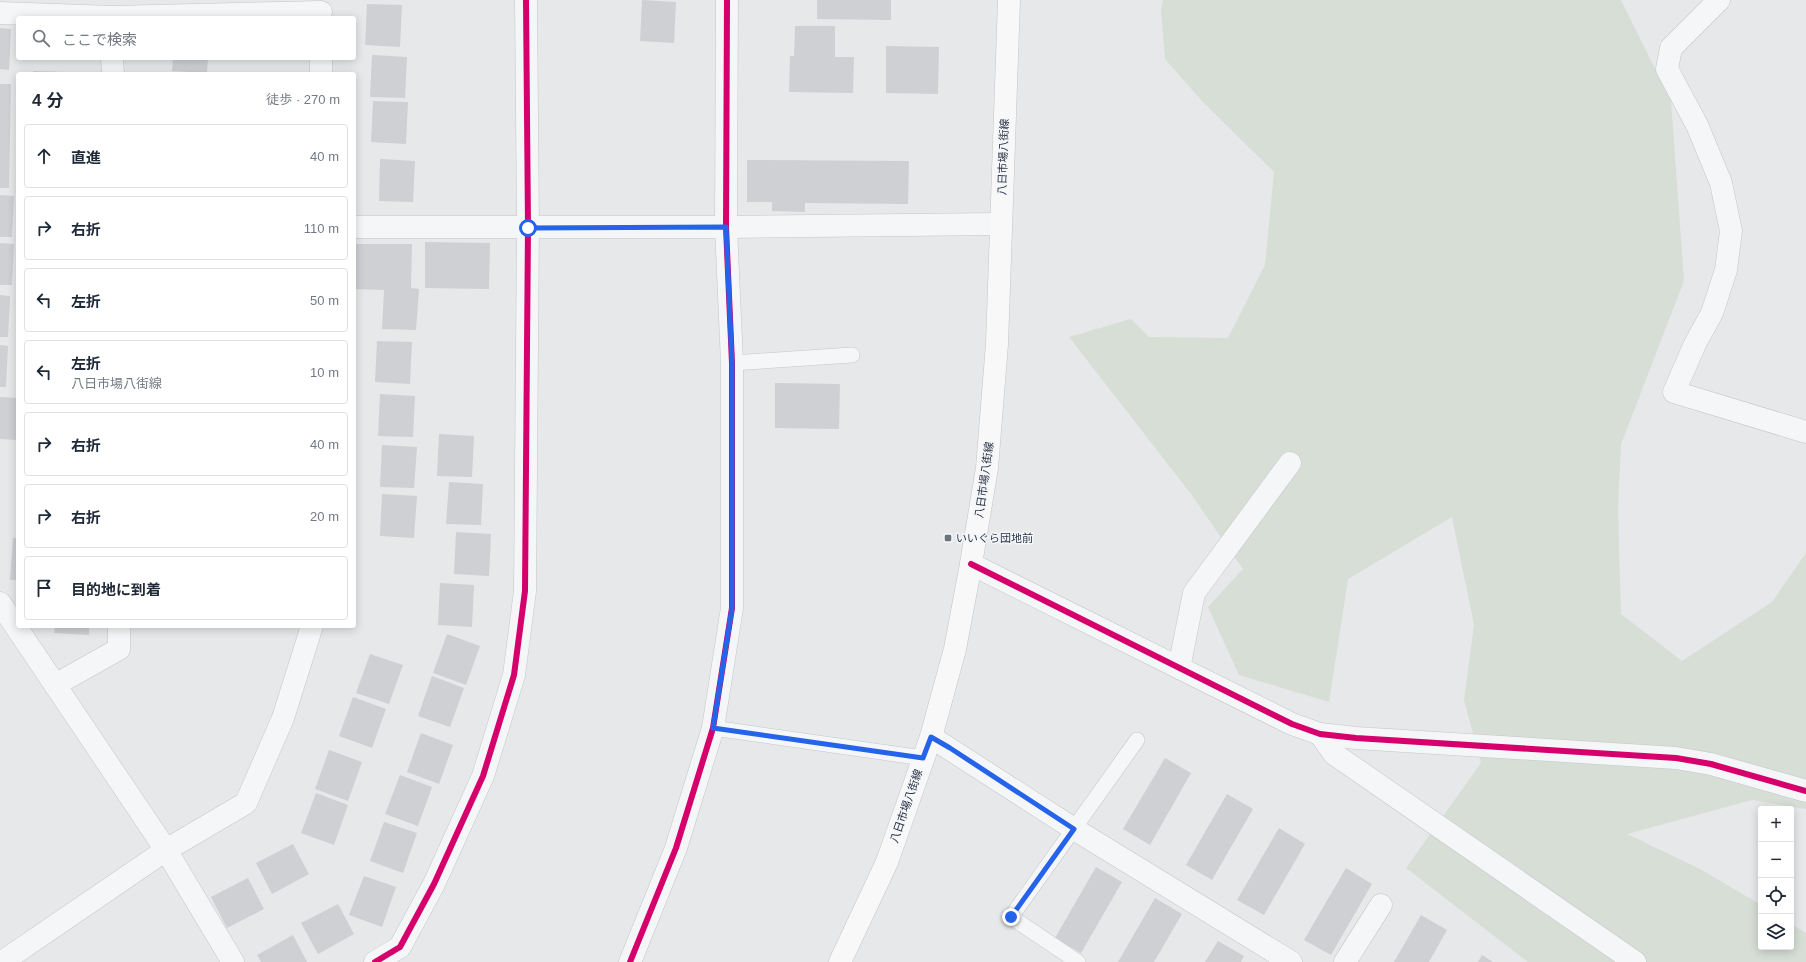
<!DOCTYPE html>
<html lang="ja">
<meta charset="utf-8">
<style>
body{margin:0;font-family:Arial,"Noto Sans JP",sans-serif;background:#f6f6f7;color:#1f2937}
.controls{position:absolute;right:12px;bottom:12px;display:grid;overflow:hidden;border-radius:4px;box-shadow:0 2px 10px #0003}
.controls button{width:36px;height:36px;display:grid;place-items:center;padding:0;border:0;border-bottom:1px solid #e0e1e3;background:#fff;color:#1f2937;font:20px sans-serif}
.stop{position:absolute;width:12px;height:12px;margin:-9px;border:3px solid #2563eb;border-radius:50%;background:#fff}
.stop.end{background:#2563eb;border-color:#fff;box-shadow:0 1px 4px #0008}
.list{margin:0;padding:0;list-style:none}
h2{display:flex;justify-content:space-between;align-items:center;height:52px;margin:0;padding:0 16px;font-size:17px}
h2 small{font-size:13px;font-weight:400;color:#747a83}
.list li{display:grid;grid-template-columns:26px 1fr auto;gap:12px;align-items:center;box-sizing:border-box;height:64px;margin:0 8px 8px;padding:0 8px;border:1px solid #e0e1e3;border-radius:4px}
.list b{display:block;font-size:15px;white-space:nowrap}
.list p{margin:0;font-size:13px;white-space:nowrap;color:#747a83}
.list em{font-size:13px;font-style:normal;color:#747a83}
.icon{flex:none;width:22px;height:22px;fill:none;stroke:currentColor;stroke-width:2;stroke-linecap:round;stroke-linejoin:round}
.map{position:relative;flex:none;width:1806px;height:962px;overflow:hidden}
.search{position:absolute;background:#fff;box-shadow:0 2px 10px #0003;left:16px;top:16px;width:340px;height:44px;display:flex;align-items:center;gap:10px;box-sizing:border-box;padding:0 14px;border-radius:4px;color:#747a83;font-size:15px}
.panel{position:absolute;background:#fff;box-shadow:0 2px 10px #0003;left:16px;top:72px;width:340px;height:556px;border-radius:4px}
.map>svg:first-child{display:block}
</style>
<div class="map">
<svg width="1806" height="962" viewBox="0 0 1806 962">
<rect width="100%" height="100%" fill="#e6e8ea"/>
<path fill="#d6ded6" d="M1163 0H1621L1671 101 1684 281 1621 444 1618 509 1621 614 1682 661 1772 602 1806 553V809L1752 800 1627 834 1702 870 1761 905V947H1791V924L1806 933V962H1528L1406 868 1481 763 1464 700 1474 625 1452 517 1348 579 1329 702 1239 675 1208 607 1243 569 1191 494 1069 337 1131 319 1149 337 1228 338 1265 265 1274 172 1202 101 1165 59 1161 10Z"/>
<g fill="#ced0d3">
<path d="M642 0 676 2 674 43 640 41Z"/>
<path d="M817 0H891V20L817 19Z"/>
<path d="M367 4 402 5 400 47 365 45Z"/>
<path d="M795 26H835V57H854L853 93 789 92 790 56H794Z"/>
<path d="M0 28 11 29 9 70 0 69Z"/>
<path d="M886 46 939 47 938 94 886 93Z"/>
<path d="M372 55 407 57 405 98 370 97Z"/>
<path d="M173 58H208L207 73 172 71Z"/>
<path d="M33 71 67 72V74H33Z"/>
<path d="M0 84H11L9 188H0Z"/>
<path d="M373 101 408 102 406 144 371 142Z"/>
<path d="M380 159 415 161 413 202 379 201Z"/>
<path d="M747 160 909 161 908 204 805 203V212L772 211V202H747Z"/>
<path d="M0 195 14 196 12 237H0Z"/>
<path d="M425 242 490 243 489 289 425 288Z"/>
<path d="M0 243 14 244 12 285H0Z"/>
<path d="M354 244H412L411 288 419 289 416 330 382 329 384 290 354 289Z"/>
<path d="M0 295 10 296 8 337H0Z"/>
<path d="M377 341 412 342 410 384 375 382Z"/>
<path d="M0 345 8 346 6 387H0Z"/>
<path d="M775 383 840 384 839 429 775 428Z"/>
<path d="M380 394 415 396 413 437 378 436Z"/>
<path d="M0 397 18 398 16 440 0 439Z"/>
<path d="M439 434 474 436 472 477 437 476Z"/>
<path d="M382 445 417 447 414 488 380 487Z"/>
<path d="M449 482 483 484 481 525 446 524Z"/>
<path d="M382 494 417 496 414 538 380 536Z"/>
<path d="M456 532 491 534 489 576 454 574Z"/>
<path d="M13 538H18V580H10Z"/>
<path d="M440 583 474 585 472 627 438 625Z"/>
<path d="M55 626H89V635L54 633Z"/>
<path d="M447 634 480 646 466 685 433 673Z"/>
<path d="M370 654 403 665 389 704 356 693Z"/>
<path d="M432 676 464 688 450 727 418 716Z"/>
<path d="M353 697 386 709 372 748 339 736Z"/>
<path d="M421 733 453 745 439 784 407 772Z"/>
<path d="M329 750 362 762 348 801 315 789Z"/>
<path d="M1165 758 1191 773 1150 845 1123 829Z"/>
<path d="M400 775 432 787 418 826 385 814Z"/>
<path d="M316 793 348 805 334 845 301 833Z"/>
<path d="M1227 794 1253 809 1212 880 1186 865Z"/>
<path d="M384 822 417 833 403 873 370 861Z"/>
<path d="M1279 828 1305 844 1264 915 1237 900Z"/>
<path d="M293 844 309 874 272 894 256 863Z"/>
<path d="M1096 867 1122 882 1081 953 1055 938Z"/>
<path d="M1346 868 1372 884 1331 955 1304 940Z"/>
<path d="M364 876 396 887 382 927 349 915Z"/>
<path d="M248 878 264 909 227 928 211 897Z"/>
<path d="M1155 898 1182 914 1154 962H1118Z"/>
<path d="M338 904 354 934 318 954 301 923Z"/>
<path d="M1421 915 1447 930 1429 962H1394Z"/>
<path d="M293 935 307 962H261L257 955Z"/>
<path d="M1218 941 1244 956 1241 962H1205Z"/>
<path d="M1482 955 1493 962H1478Z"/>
</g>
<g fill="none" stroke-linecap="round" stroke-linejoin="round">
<g stroke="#c4c6c8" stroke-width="16">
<g id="service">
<path d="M732 363 852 355"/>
<path d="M713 728 923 758"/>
<path d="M1078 962 1011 917 1137 740"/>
</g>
</g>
<g stroke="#c4c6c8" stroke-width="23">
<g id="minor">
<path d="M1719 0 1671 48 1667 69 1697 125 1721 183 1731 231 1726 270 1712 313 1695 344 1674 392 1806 432"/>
<path d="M0 13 112 17 321 12"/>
<path d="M112 58 113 74"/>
<path d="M321 58V74"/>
<path d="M354 227H726L1000 224"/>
<path d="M971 564 1292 724 1320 734 1356 738 1676 758 1711 764 1806 791"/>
<path d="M0 603 166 850 233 962"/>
<path d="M1179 668 1194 593 1290 463"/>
<path d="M55 685 119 649V626"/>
<path d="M1320 734 1334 754 1635 962"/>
<path d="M931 737 1074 829 1291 962"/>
<path d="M2 962 166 850 246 803 283 718 312 626"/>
<path d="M375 962 400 947 434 884 483 776 514 675 525 591 528 227 526 0"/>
<path d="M630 962 676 848 713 728 732 608V363L726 227 727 0"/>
<path d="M1345 962 1381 905"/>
</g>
</g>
<g stroke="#c2c5c8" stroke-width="23">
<path id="primary" d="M840 962 887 862 931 737 955 649 971 564 987 468 997 344 1009 0"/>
</g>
<use href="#service" stroke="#f5f6f7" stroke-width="15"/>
<use href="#minor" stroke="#f5f6f7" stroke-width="22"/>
<use href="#primary" stroke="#f8f8f8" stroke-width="22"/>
<g stroke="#f4f6f9" stroke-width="8">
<g id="cycleway">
<path d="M971 564 1292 724 1320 734 1356 738 1676 758 1711 764 1806 791"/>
<path d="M375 962 400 947 434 884 483 776 514 675 525 591 528 227 526 0"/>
<path d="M630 962 676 848 713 728 732 608V363L726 227 727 0"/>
</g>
</g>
<use href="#cycleway" stroke="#d6006c" stroke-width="6"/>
</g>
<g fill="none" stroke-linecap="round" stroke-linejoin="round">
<path stroke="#2563eb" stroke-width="5" d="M528 228 726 227 732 363V608L713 728 923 758 931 737 950 748 1074 829 1011 917"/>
</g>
<rect fill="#6c737f" stroke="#f4f6f9" stroke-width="1.5" x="944" y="534" width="8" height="8" rx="2"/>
<g text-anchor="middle" stroke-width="3" stroke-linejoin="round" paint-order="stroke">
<g font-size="11" fill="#2b3445" stroke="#f4f6f9">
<text transform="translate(1003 157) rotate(-88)" y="4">八日市場八街線</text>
<text transform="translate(984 480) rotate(-82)" y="4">八日市場八街線</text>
<text transform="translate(906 806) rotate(-71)" y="4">八日市場八街線</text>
</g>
<g font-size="11" fill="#2b3445" stroke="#f4f6f9" text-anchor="start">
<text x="956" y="542">いいぐら団地前</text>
</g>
</g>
</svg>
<div class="controls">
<button>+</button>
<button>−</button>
<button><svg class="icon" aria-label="locate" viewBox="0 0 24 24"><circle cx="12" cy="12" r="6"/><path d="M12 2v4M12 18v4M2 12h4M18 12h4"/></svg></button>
<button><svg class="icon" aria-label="layers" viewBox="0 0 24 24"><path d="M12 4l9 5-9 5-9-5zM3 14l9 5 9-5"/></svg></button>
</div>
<div class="stop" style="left:528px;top:228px"></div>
<div class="stop end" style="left:1011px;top:917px"></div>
<div class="search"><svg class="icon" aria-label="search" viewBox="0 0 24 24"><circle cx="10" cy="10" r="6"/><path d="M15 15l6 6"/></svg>ここで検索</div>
<section class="panel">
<h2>4 分<small>徒歩 · 270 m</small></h2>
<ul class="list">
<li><svg class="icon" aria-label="ahead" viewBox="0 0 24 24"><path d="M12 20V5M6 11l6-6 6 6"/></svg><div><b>直進</b></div><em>40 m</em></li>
<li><svg class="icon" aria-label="right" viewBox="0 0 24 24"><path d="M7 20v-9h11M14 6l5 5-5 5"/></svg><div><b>右折</b></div><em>110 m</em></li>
<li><svg class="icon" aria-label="left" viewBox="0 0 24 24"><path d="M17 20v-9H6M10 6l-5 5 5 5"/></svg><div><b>左折</b></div><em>50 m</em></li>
<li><svg class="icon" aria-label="left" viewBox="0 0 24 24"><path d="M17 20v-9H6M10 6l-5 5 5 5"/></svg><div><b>左折</b><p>八日市場八街線</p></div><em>10 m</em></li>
<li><svg class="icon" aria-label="right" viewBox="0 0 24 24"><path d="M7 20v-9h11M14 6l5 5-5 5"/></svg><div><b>右折</b></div><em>40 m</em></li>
<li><svg class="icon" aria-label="right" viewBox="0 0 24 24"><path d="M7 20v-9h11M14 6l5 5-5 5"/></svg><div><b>右折</b></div><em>20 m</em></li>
<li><svg class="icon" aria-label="arrive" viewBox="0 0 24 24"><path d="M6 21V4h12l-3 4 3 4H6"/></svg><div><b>目的地に到着</b></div></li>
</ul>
</section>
</div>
